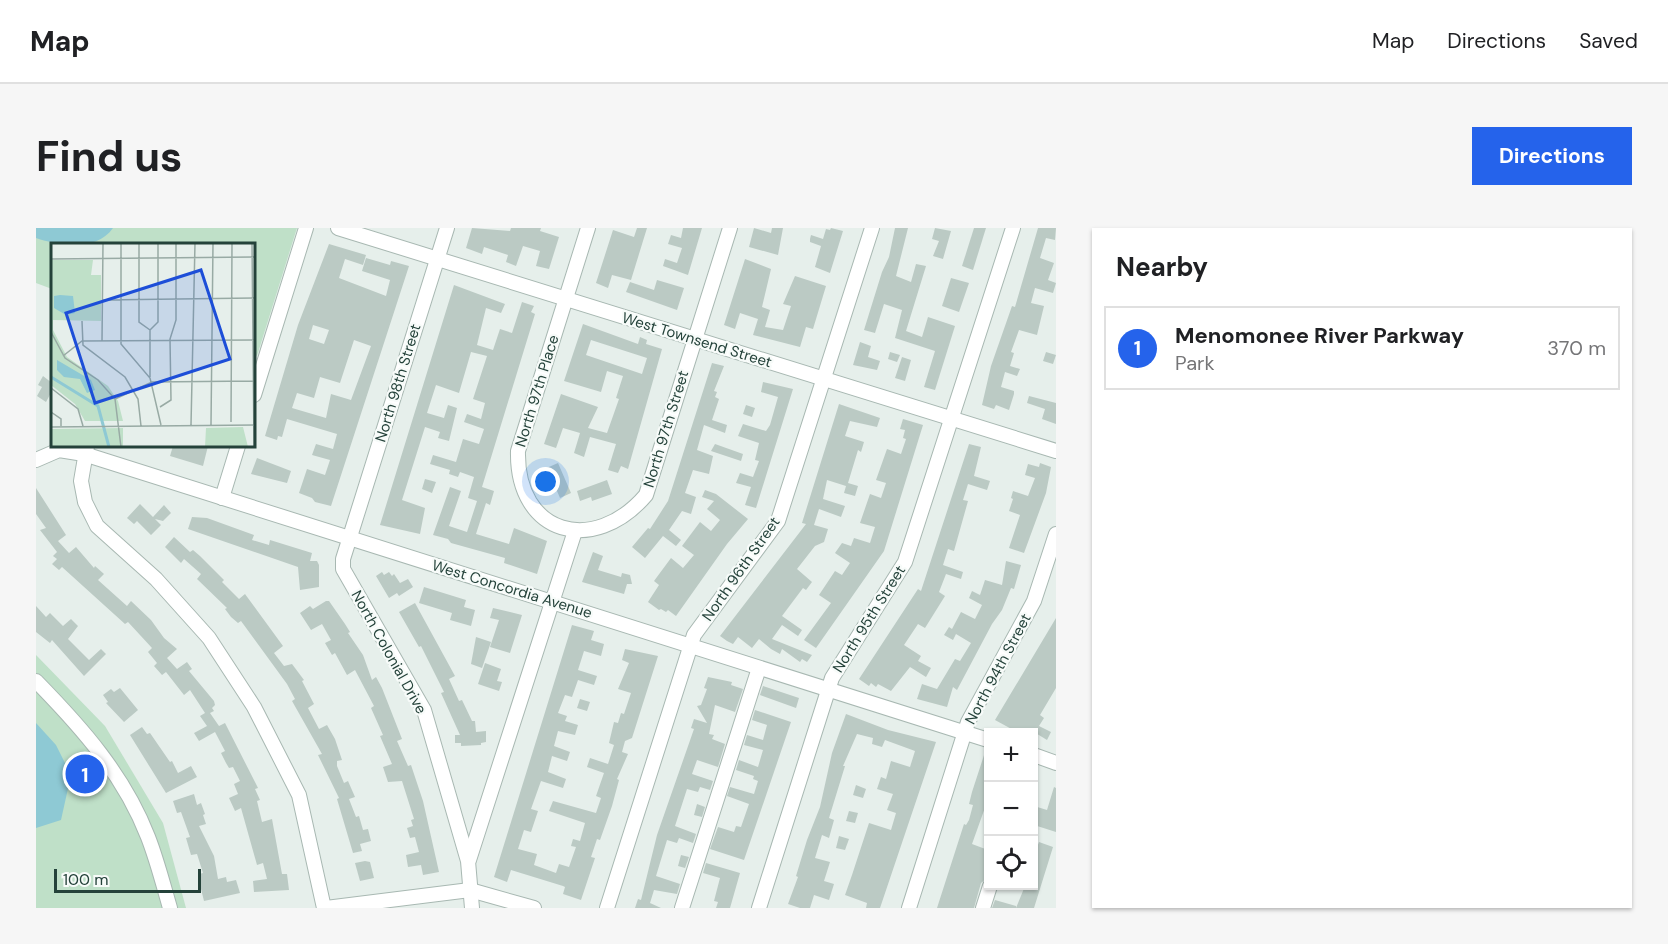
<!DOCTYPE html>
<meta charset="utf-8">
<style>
body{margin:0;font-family:"DM Sans",sans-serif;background:#f6f6f6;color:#202124}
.controls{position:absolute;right:18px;bottom:18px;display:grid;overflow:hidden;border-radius:0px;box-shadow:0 2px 4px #0004}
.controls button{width:54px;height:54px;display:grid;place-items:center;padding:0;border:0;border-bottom:2px solid #e0e0e0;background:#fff;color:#202124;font:30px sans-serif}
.scale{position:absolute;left:18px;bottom:15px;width:147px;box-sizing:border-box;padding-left:6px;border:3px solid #24423a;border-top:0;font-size:16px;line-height:21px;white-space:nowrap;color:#24423a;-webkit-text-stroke:4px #f7fbf9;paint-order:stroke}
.you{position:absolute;left:510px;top:254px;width:21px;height:21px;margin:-15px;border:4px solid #fff;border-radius:50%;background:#1a73e8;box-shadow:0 0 0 9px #1a73e833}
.badge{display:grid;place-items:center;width:39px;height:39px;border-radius:50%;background:#2563eb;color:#fff;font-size:20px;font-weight:700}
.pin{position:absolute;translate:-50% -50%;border:3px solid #fff;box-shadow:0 2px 6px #0006}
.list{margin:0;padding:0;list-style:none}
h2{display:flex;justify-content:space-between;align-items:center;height:78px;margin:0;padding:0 24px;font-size:26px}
h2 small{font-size:20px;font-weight:400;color:#757577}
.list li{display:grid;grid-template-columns:39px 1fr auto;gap:18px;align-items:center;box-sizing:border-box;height:84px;margin:0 12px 12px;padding:0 12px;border:2px solid #e0e0e0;border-radius:0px}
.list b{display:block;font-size:22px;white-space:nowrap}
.list p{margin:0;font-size:20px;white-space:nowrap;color:#757577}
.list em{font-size:20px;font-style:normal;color:#757577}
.icon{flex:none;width:33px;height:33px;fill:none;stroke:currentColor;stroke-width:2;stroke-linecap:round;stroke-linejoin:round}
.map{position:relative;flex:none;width:1020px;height:680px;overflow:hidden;border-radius:0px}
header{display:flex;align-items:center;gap:36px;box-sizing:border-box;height:84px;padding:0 30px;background:#fff;border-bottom:2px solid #e0e0e0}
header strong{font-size:28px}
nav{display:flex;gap:33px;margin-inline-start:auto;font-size:21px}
.intro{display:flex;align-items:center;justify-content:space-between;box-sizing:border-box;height:144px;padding:0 36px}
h1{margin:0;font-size:42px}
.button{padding:15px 27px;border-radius:0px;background:#2563eb;color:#fff;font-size:21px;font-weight:700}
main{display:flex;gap:36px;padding:0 36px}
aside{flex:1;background:#fff;border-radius:0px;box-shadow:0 2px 4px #0004}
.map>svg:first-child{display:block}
</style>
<header>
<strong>Map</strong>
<nav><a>Map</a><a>Directions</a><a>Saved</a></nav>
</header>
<div class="intro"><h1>Find us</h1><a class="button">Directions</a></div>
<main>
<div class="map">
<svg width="1020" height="680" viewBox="0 0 1020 680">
<rect width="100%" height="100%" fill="#e6efeb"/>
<g fill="#bfe0c8">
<path d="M0 0H261L221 128 218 126V16H16V61L0 55Z"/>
<path d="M0 427 69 498 127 595 150 680H0Z"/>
</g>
<g fill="#8ec9d4">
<path d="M0 0H77C60 24 24 18 0 10Z"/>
<path d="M0 495 20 517 35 547 25 592 0 600Z"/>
</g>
<g fill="#bbcac4" fill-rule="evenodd">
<path d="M436 0 474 3 475 0H505L504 3 523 9 513 41 500 38 504 23 487 18 480 38 470 34 472 27 448 19 446 26 430 20Z"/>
<path d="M601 0H611L595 52 576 47 572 60 560 55 577 2 598 9Z"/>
<path d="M647 0H666L652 47 627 38 629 31 641 35 646 20 632 16 635 7 645 10Z"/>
<path d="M718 0 735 5 736 0H747L742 27 713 19Z"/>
<path d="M795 0 807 3 794 45 779 39 785 18 774 14V11L775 7 787 11 790 1 794 2Z"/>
<path d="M859 0H872L860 48 875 54 880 36 890 38 870 103 886 109 892 89 919 98 899 162 888 159 899 123 859 110 866 82 848 76 839 105 828 102 846 44 853 29Z"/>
<path d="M899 0 915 3 907 31 897 28 903 13 896 11Z"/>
<path d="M938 0H950L937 42 926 38Z"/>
<path d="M1002 0H1020L1019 12 1010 10 1004 30 1018 35 1012 52 1020 55 1017 65 999 60 995 75 1008 78 1001 107 983 102 975 124 978 125 974 138 984 141 981 148 969 144 965 159 978 163V166L973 182 960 177 958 181 946 177 955 138 976 78 979 79Z"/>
<path d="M293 16 330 27 327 37 309 31 303 50 350 68 354 52 326 43 330 30 354 37 355 33 373 38 295 278 279 274 276 270 263 265 271 241 289 247 294 232 276 227 280 216 297 221 301 206 251 191 246 209 242 208 241 212 229 208 262 97ZM277 97 293 102 288 116 273 111ZM318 112 335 118 315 172 295 166 290 190 256 180 261 165 278 170 284 149 304 155Z"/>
<path d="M709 31 735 41 726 79 734 82 729 99 747 102 755 78 747 76 759 48 790 58 777 101 770 99 764 119 717 107 722 91 704 85 699 101 688 97Z"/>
<path d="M915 50 933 55 923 84 906 78Z"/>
<path d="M621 52 648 60 641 82 590 64 594 54 618 62Z"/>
<path d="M418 57 469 76 465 85 450 80 441 117 457 122 464 101 476 105 486 74 498 78 495 84 499 86 446 259 458 263 454 277 450 275 440 306 473 316 478 300 511 313 501 346 468 335 469 330 415 315 412 311 397 307 414 259 425 263 413 298 431 304 441 273 432 270 438 249 424 244 422 249 413 246 414 242 394 236 397 227 420 234 427 211 443 216 448 201 428 194 431 186 445 191 449 175 437 171 451 128 435 124 423 165 400 157 391 185 408 190 412 177 421 180 413 213 402 210 404 204 389 199 366 272 389 280 384 306 344 297Z"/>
<path d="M547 96 602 116 604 109 611 112 610 116 626 121 592 241 585 238 582 245 572 242 580 216 554 209 548 229 538 225 544 205 527 200 520 220 508 216 525 166 562 179 552 200 571 205 583 171 580 170 587 148 571 143 565 164 528 153ZM555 112 611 130 606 146 550 127Z"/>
<path d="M824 114 835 118 832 129 844 133 841 142 817 137Z"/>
<path d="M854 124 864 127 861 134 852 131Z"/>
<path d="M1010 124 1020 127 1017 136 1007 133Z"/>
<path d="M866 129 875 132 869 153 859 150Z"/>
<path d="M676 135 688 138 678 163 681 164 679 169 683 171 676 192 691 197 689 205 668 197 661 222 677 228 673 246 657 242 649 265 660 269 655 286 646 283 633 302 645 312 640 318 627 308 609 330 596 319 612 300 614 301 632 273Z"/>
<path d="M7 148 16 155V163L10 174 1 168 6 159 2 157Z"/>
<path d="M727 154 757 161 720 280 709 277 715 259 700 255 704 245 717 249 723 233 719 232 723 215 702 208 707 196 730 203 734 197 742 169 725 164Z"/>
<path d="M993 168 1020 175V196L1006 191 1009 181 991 175Z"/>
<path d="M803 176 844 190 841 199 814 193 809 208 828 214 825 224 822 222 812 255 822 258 819 268 808 265 810 258 791 252 787 271 809 278 805 289 783 281 778 297 792 301 788 314 779 318 761 341 776 354 770 362 767 360 746 388 766 402 762 408 746 397 736 411 776 427 771 434 766 431 764 434 746 421 744 426 735 421 723 411 716 420 702 409 697 416 691 413 684 408 770 296 766 295Z"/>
<path d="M710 177 719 180 716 189 707 186Z"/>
<path d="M867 191 887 197 848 323 780 420 768 412 795 375 783 367 799 343 806 347 814 335 799 325 806 315 815 318 818 310 834 315 839 299 824 295 834 266 845 270 850 255 840 252 851 221 865 226 870 211 867 210 869 202 864 201Z"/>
<path d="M679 216 707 226 705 233 675 223Z"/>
<path d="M933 216 945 219 938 248 954 253 951 262 932 256 927 272 932 273 918 323 912 321 907 337 927 344 925 351 910 346 903 364 909 368 889 400 882 396 868 417 885 428 882 433 895 440 890 449 874 439 855 463 842 456 840 459 835 455 833 458 823 451 882 361 885 363Z"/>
<path d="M137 218H172L167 238 134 228Z"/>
<path d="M221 230 255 243 251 255 215 246Z"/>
<path d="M522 235 535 265 524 270 518 256 514 251 511 252 506 242Z"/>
<path d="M1004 235 1015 239 1010 265 988 325 973 320 984 287 973 283 977 271 975 270 977 263 992 268 999 250 989 247 992 236 1003 239Z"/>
<path d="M389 251 400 254 396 265 386 261Z"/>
<path d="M571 252 576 266 556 273 555 269 544 273 541 263Z"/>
<path d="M0 260 30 307 22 313 33 325 40 319 58 340 59 338 68 346 62 352 91 378 95 373 115 392 128 410 141 421 131 430 141 441 151 434 156 441 153 443 178 473 179 477 176 480 178 483 174 485 183 498 189 495 222 560 219 561 224 572 221 573 226 594 236 591 246 646H251L253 662 218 664 217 653 231 651 227 635 221 637 205 580 199 583 193 570 202 566 198 556 204 553 197 539 193 540 190 535 185 525 189 523 179 504 163 513 158 505 171 498 164 488 169 485 154 462 148 467 130 444 126 447 118 438 121 435 112 424 116 420 92 394 89 396 26 339 23 342 16 336 21 331 17 328 21 324 4 302 10 300 0 286Z"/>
<path d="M669 262 680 266 712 291 691 316 640 388 632 382 630 384 625 381 623 382 612 374 623 357 618 353 635 330 647 340 658 327 646 318 664 294 675 303 684 292 671 281 678 273 666 269Z"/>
<path d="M104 276 117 289 128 277 135 285 127 293 119 291 125 297 115 307 101 293 98 296 91 290Z"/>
<path d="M156 289 171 290 218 307 216 312 233 317 234 312 276 325 274 333H281L283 337V359L264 362 262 339 152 301Z"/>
<path d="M138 309 154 324 157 322 164 328 188 352 186 354 203 371 209 366 247 418 238 425 248 438 256 436 268 452 266 453 278 476 272 480 283 501 291 497 299 511 306 532 301 533V538L308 555 312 553 319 569 313 571 320 589 323 588 327 602 332 601 335 613 324 616 326 623 317 625 301 571 303 570 282 527 286 526 256 473 259 471 251 456 205 393 202 395 195 389 189 381 191 380 161 351 165 346 148 331 145 335 129 319Z"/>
<path d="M557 324 567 328 562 342 585 349 586 345 594 347 596 356H591L588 366 546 354Z"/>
<path d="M970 333 985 337 978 361 975 360 966 382 956 396 921 462 917 459 911 479 881 471 886 456 901 461 919 431 924 433 935 415 920 406 917 412 908 407 913 399 916 401 925 384 939 391 946 377 933 370 936 363 944 367 949 352 966 357Z"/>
<path d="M346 344 348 347 353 344 356 348 358 346 364 355 372 351 377 359 363 368 361 365 353 370 340 348Z"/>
<path d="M388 359 430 372 428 379 439 382 435 398 414 392 416 385 383 375Z"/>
<path d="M290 373H293L309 396 314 404 312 405 327 427 336 452 340 449 346 460 366 511 361 513 372 538 375 537 387 573 403 644 387 647 385 637 372 639 370 627 383 624 379 609 374 610 371 600 377 598 375 592 378 591 366 553 352 554 347 539 356 536 344 508 347 507 335 480 338 478 319 442 311 447 299 425 296 427 289 415 295 412 286 396 275 402 264 385 274 378 277 381Z"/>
<path d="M379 375 419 448 413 451 423 473 426 472 436 493H439L440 504 450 503V514L445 515V517L425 518V515H419V507H424L405 465 408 464 385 418 383 419 363 384Z"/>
<path d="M0 378 10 389 14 385 27 398 35 391 42 398 32 411 53 432 65 421 70 426 48 448 16 412 14 415 0 404Z"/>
<path d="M457 380 486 387 474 425 454 419 463 392 454 390Z"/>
<path d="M1020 390V460L1004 487 1008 490 1003 498 1015 504 1011 512 998 504H981L959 492Z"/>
<path d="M536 397 558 403 555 412 568 416 565 428 548 423 542 442 561 448 558 457 542 452 536 469 529 467 522 485 531 488 529 493 542 497 539 507 522 503 518 518 534 524 531 533 516 528 512 544 530 551 527 560 505 553 495 581 502 583 495 604 488 602 482 621 501 626 498 637 520 645 523 636 533 639 540 619 535 618 537 611 544 613 549 595 513 583 517 573 560 585 565 570 560 568 568 545 551 539 554 530 572 536 578 517 573 515 578 494 582 495 585 485 588 486 595 465 582 461 593 435 586 432 589 421 622 428 596 510 589 513 586 524 592 526 581 551 583 552 576 578 564 612 561 611 555 629 559 630 545 672 527 666 529 659 527 658 475 642 471 654 458 649Z"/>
<path d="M440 409 455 414 446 440 435 436Z"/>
<path d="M449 435 465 441 461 453 466 454 463 463 442 456Z"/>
<path d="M672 449 696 454 695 457 707 461 699 484 679 477 673 506 678 507 676 511 689 516 682 539 661 532 656 546 677 553 674 562 664 559 662 564 651 561 639 598 660 606 657 615 643 610 641 615 631 612 620 648 644 656 641 666 618 662 614 675 625 680H599L602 671 605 672 621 607 658 501 655 500 658 491 671 495 661 478 665 477 671 461 668 460Z"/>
<path d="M727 458 763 470 760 480 724 467Z"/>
<path d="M84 460 102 482 88 494 70 475 72 474 67 467 75 461 78 464Z"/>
<path d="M544 471 554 474 551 483 541 480Z"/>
<path d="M719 482 755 494 708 632 674 621 682 599 698 604 700 598 705 599 713 576 691 568 694 559 718 566 722 553 717 551 718 548 700 542 703 532 722 539 727 522 708 517 711 507 727 512 731 497 716 492Z"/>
<path d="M810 486 852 502 900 514 844 680H830L831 675 809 667 816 647 833 595 855 602 860 585 851 582 857 566 841 561 845 549 850 551 855 533 874 539 879 523 849 512 846 519 836 516 837 510 821 506 807 538H809L793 590 798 592 793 610 786 607 779 630 794 634 788 653 798 656 793 672 778 667 774 680H764L752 676 762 649 760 648 771 612 784 579 796 525Z"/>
<path d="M106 499 111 506 114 505 134 534 136 533 142 545 155 538 161 549 130 565 94 507Z"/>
<path d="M950 521H952V559L948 573 951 574 936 616 952 622 951 650 945 655 938 680H901L928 596 930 597 933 592 937 577 933 576 936 564Z"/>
<path d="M820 557 830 561 827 570 817 567Z"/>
<path d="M1018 559 1020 560V604L998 597V578L1011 582Z"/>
<path d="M158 566 161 577 165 575 169 586 167 587 170 596 163 598 178 628 182 651 190 649 191 654 200 652 204 665 168 673 163 653V646L167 645 161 626 155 627 150 610 154 609 145 584 141 585 137 573Z"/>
<path d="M661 576 669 579 666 589 658 587Z"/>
<path d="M813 583 822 585 819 595 810 593Z"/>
<path d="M803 608 813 611 809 622 800 620Z"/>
<path d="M1003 614 1017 619 998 680H980L989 658 998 660V621L1000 622Z"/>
<path d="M645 627 653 629 649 640 642 638Z"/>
<path d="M329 633 334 634 338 650 324 653 319 635Z"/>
<path d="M670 635 704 645 694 680H680L682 674 678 673 684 650 667 645Z"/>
<path d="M959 672 980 678V680H956Z"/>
</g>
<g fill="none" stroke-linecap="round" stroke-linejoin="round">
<g stroke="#a8b8b2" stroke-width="16">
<g id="minor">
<path d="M302 0 1020 223"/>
<path d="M411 0 307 331V341L388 482 432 633 436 680"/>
<path d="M552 0 482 223C480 307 558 328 610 267L694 0"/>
<path d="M218 167 270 0"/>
<path d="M51 218 45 253 49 274 61 298 120 351 173 410 218 479 263 567 288 680"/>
<path d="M0 232 23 222 48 226 952 512"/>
<path d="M186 270 202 218"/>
<path d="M0 453C46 500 88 547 112 609 121 632 127 656 134 680"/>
<path d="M998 527 1020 535"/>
<path d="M433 632 539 303"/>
<path d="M290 680 434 662 498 680"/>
<path d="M571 680 658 407 742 293 836 0"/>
<path d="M646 680 723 440"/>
<path d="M723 680 796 450 869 334 977 0"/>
<path d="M873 680 932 494 998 373 1020 306"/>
<path d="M947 680 954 658"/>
</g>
</g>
<use href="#minor" stroke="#fff" stroke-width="14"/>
</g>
<g text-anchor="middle" stroke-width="4.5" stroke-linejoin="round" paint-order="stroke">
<g font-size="15" fill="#24423a" stroke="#f7fbf9">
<text transform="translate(661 112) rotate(17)" y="5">West Townsend Street</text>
<text transform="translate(362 155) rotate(-73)" y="5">North 98th Street</text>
<text transform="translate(501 163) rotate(-73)" y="5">North 97th Place</text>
<text transform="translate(630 201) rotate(-73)" y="5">North 97th Street</text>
<text transform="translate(705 341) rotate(-55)" y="5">North 96th Street</text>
<text transform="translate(476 361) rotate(17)" y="5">West Concordia Avenue</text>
<text transform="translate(833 391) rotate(-58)" y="5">North 95th Street</text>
<text transform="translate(353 424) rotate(61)" y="5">North Colonial Drive</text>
<text transform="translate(962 441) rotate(-62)" y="5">North 94th Street</text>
</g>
</g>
<g transform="translate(15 15)">
<rect width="204" height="204" fill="#e6efeb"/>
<path d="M0 17H42L40 32H50V78L2 77V87L16 114 57 143 67 158 72 178H34L24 161 0 142ZM192 184 197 204H154L155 185ZM72 185V204H0V186Z" fill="#bfe0c8"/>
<path d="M9 52 22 53 24 70 15 72 3 65V53ZM6 117 40 137 44 147 36 150 29 136 13 134 6 127Z" fill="#8ec9d4"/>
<path fill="none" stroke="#8ec9d4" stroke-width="3" d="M0 134 47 163 58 204"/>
<path fill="none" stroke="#98aaa4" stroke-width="1.5" d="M70 0V101L99 135 110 182M88 0V79L99 87M201 0 203 204M0 16 203 14M51 57 203 55M31 78 32 102 74 134 87 156 90 183M99 87 107 79V0M99 87V134M0 89 14 115 47 137 64 156 70 204M51 98 52 0M12 113 31 98 203 97M0 145 27 166 32 183M64 156 101 139 203 138M109 164 120 157 119 96 125 77V0M0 169 10 176V183M180 179 181 0M140 182 144 0M160 182 162 0M0 184 204 182"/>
<path fill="#1d4ed8" fill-opacity="0.15" stroke="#1d4ed8" stroke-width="3" d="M150 27 179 116 44 160 15 70Z"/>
<rect width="204" height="204" fill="none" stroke="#24423a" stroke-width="3"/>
</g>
</svg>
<div class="controls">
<button>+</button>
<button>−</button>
<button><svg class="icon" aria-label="locate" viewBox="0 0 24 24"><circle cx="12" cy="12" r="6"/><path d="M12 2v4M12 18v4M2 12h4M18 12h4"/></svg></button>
</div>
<div class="scale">100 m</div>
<div class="you"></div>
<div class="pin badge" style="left:49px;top:546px">1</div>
</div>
<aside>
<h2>Nearby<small></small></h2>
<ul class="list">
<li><span class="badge">1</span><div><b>Menomonee River Parkway</b><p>Park</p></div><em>370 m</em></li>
</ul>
</aside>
</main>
